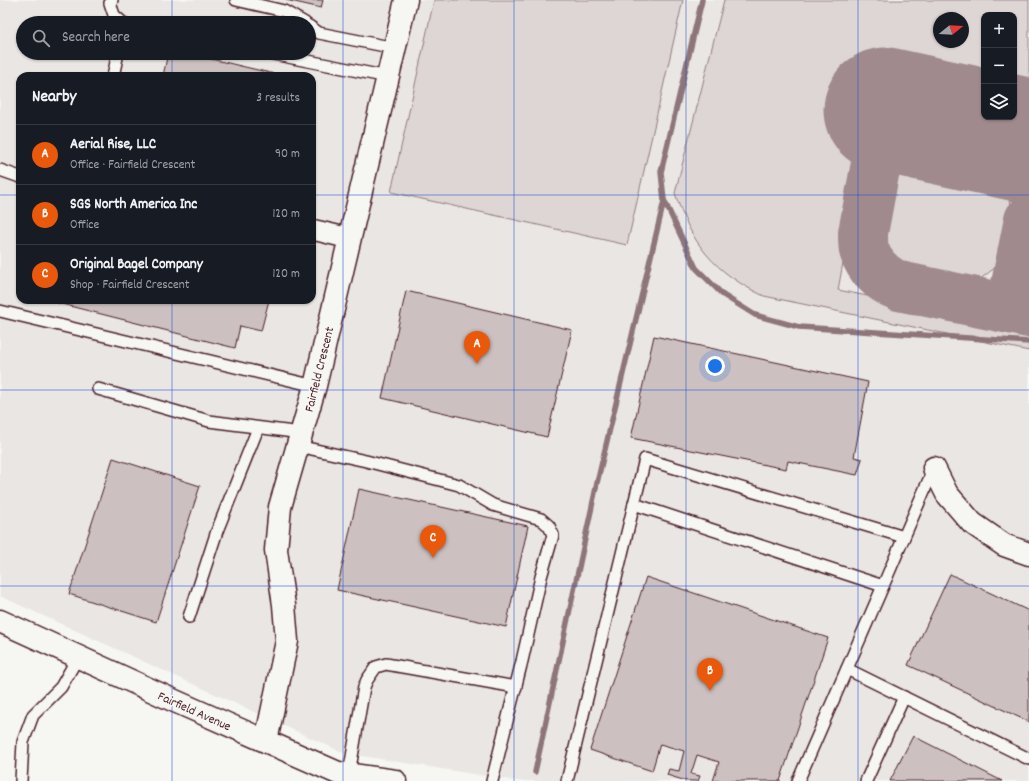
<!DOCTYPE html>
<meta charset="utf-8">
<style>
body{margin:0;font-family:Dekko,sans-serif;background:#242831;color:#f1f3f6}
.controls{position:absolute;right:12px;top:12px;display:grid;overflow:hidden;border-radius:8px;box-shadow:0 1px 3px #0004}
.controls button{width:36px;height:36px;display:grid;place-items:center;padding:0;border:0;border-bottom:1px solid #363941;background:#171b24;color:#f1f3f6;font:20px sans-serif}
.compass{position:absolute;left:933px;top:12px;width:36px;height:36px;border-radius:50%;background:#171b24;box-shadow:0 1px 3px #0004;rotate:72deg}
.you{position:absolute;left:715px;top:366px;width:14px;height:14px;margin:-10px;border:3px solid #fff;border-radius:50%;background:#1a73e8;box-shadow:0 0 0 6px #1a73e833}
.badge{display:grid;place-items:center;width:26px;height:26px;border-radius:50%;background:#ea580c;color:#fff;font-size:13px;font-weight:700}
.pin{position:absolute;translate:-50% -33px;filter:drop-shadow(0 1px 2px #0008)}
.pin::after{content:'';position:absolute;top:21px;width:14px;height:12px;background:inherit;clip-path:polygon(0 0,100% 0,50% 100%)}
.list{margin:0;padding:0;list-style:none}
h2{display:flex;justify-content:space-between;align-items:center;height:52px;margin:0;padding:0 16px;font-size:17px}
h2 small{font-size:13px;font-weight:400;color:#9ea1a6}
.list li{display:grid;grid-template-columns:26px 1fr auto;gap:12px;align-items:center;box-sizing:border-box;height:60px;padding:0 16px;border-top:1px solid #363941}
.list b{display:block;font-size:15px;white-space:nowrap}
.list p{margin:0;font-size:13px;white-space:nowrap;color:#9ea1a6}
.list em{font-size:13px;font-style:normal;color:#9ea1a6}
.icon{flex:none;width:22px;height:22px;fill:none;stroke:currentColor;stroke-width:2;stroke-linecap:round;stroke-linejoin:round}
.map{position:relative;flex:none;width:1029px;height:781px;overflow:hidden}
.search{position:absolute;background:#171b24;box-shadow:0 1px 3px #0004;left:16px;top:16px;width:300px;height:44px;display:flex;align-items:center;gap:10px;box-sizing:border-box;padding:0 14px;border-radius:22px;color:#9ea1a6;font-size:15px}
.panel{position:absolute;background:#171b24;box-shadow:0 1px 3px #0004;left:16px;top:72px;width:300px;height:232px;border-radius:12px}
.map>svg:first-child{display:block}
</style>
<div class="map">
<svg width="1029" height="781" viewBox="0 0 1029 781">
<rect width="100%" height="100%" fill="#f6f6f2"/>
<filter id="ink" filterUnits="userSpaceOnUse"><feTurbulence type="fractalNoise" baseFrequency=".025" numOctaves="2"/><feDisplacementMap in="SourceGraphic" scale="8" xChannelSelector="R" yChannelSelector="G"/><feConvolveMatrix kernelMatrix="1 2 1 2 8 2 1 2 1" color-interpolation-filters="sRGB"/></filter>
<g filter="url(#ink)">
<path fill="#e9e6e3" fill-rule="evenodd" d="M0 0H1029V781H516L344 753 0 596ZM984 15H1014V117H984ZM939 18H963V42H939ZM23 23H309V53H23ZM20 76H312V300H20Z"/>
<g fill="#ddd6d5" stroke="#947a80" fill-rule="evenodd">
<path d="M434 0H683L627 245 391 192Z"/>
<path d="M724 0H1029V103L1014 100V15H984V94L878 72 838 290 1029 329V351L764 296C715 273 691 244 675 193ZM939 18H963V42H939Z"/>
<path d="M927 156 982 167 998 177 1010 197 1012 217 1006 251 996 267 979 280 961 282 907 271 893 260 885 246 881 234 882 209 894 172 907 162Z"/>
</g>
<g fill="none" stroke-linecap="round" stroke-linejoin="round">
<g stroke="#8e747a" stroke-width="5.5">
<path d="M702 0 661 172 664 200 696 268 723 295 755 315 799 327 1029 342"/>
<path d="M535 772 597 483 664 201"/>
</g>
<g stroke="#a08a8e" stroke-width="50">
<path d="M886 110 863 233C863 238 863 245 864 250 870 268 882 279 899 286L1029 313"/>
<path d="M1011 309 1029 220"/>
</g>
<path stroke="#a08a8e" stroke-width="125" d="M886 110 1029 141"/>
</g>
<g fill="#ccc1c0" stroke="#4a1f2b">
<path d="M286 0H323L321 8Z"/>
<path d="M168 53H186L283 76H163Z"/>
<path d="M406 291 572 330 547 437 382 398Z"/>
<path d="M46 300H269L261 331 240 326 235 348Z"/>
<path d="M654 336 868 382 854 457 862 459 857 475 788 461 786 469 631 438Z"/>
<path d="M113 458 200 486 156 622 69 594Z"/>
<path d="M359 489 528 526 506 627 337 590Z"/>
<path d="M950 574 1029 611V722L908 665Z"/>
<path d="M646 577 828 638 780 781H713L719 762 697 755 691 774 700 776 698 781H686L667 775 669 769 679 771 684 751 660 744 652 771 590 750Z"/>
<path d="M913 736 1002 781H890Z"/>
</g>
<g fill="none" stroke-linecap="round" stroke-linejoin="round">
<g stroke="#4a1f2b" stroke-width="14">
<g id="lane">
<path d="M112 0 110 3 114 15 123 23"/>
<path d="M236 0 284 11 305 23"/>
<path d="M309 26 319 33 395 48"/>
<path d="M268 53 388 77"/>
<path d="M113 76 118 53"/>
<path d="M0 170 20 177"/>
<path d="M312 225 351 234"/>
<path d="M312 234 349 243"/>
<path d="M0 311 315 386"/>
<path d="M98 389 209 421 301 433"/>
<path d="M298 446 366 461 459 485 493 505 541 519 549 526 553 535 541 577 522 661 492 781"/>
<path d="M883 586 904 537"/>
<path d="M189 617 217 531 258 428"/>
<path d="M847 669 1029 759"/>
<path d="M349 774 364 687 367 680 376 667 386 664 516 687"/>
<path d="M21 781 23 742 33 715 61 687 78 657"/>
<path d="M567 781 634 504"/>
<path d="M798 781 883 586 634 504 645 459 904 537 934 468"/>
<path d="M866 781 904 697"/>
</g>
</g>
<g stroke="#4a1f2b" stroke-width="25">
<g id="street">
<path d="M934 468 947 494 972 523 1004 545 1029 554"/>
<path d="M0 621 177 702 338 773 395 781"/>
<path d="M266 741 287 641 284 605 276 550 280 507 315 386 406 0"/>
</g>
</g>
<use href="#lane" stroke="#f6f6f2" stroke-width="11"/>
<use href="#street" stroke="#f6f6f2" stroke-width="22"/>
</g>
</g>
<path fill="none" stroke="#1d4ed8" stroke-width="1" stroke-opacity="0.55" d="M172 0V23M343 0V781M514 0V781M686 0V781M858 0V781M172 53V76M0 195H20M312 195H1029M172 300V781M0 390H1029M0 586H1029"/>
<g text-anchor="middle" stroke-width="3" stroke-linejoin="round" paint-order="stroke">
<g font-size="13" fill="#4a1f2b" stroke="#f6f6f2">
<text transform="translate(318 369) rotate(-76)" y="5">Fairfield Crescent</text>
<text transform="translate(195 710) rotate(24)" y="5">Fairfield Avenue</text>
</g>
</g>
</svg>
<div class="controls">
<button>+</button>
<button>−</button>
<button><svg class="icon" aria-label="layers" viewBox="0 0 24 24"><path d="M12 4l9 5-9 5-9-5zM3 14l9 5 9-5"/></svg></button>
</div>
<svg class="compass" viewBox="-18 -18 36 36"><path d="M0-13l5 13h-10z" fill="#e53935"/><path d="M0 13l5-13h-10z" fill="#9ea1a6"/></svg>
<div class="you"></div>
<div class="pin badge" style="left:477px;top:364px">A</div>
<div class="pin badge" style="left:710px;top:691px">B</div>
<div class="pin badge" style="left:433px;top:558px">C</div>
<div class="search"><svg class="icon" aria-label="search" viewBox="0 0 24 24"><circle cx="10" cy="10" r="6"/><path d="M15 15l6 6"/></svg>Search here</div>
<section class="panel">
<h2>Nearby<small>3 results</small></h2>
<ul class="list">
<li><span class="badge">A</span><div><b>Aerial Rise, LLC</b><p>Office · Fairfield Crescent</p></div><em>90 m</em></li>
<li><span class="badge">B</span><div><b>SGS North America Inc</b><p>Office</p></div><em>120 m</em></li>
<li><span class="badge">C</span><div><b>Original Bagel Company</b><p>Shop · Fairfield Crescent</p></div><em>120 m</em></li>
</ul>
</section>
</div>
